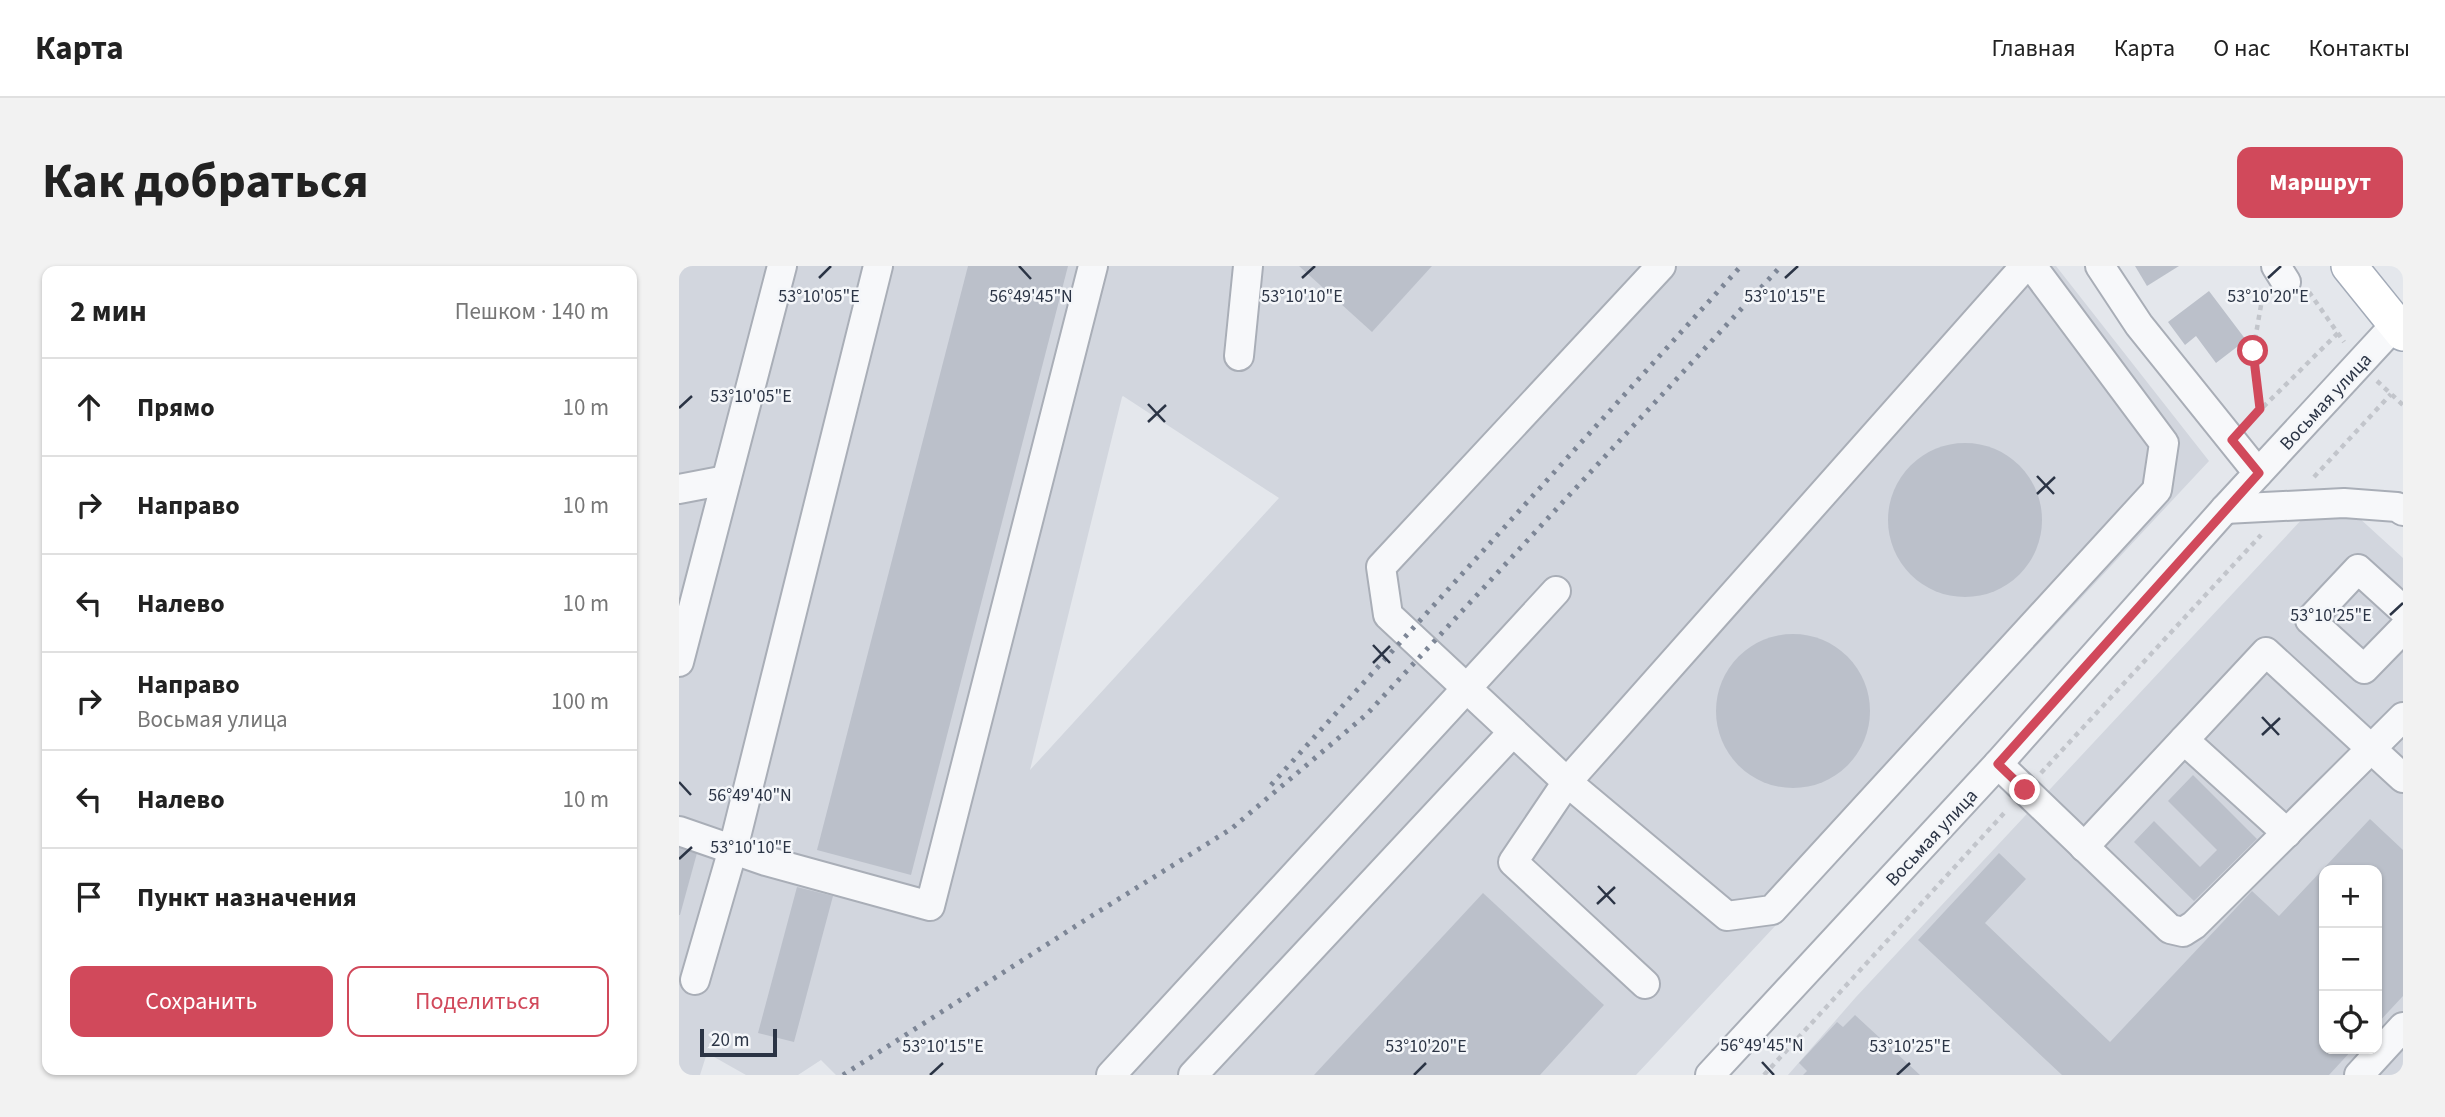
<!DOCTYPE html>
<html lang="ru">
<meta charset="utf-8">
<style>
body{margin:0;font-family:"Source Sans 3",sans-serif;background:#f2f2f2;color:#222}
.controls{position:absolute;right:21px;bottom:21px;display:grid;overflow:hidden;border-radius:14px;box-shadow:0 2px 5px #0004}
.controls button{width:63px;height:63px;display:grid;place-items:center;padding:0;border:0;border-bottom:2px solid #e0e0e0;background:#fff;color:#222;font:35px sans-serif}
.scale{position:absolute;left:21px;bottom:18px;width:77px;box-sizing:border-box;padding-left:7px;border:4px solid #2b3445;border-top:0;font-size:19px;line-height:24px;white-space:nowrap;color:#2b3445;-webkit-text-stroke:5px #f4f6f9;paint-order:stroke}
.stop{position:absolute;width:21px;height:21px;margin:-16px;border:5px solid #d1495b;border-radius:50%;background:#fff}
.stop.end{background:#d1495b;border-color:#fff;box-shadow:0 2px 7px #0008}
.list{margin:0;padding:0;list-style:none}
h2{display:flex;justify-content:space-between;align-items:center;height:91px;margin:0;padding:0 28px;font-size:30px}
h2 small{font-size:23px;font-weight:400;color:#767676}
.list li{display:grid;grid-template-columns:46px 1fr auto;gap:21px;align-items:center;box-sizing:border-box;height:98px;padding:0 28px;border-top:2px solid #e0e0e0}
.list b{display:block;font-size:26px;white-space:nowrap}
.list p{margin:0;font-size:23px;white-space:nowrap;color:#767676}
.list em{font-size:23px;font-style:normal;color:#767676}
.actions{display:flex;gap:14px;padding:21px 28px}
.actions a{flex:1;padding:16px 0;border:2px solid #d1495b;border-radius:14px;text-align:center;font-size:24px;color:#d1495b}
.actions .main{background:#d1495b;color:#fff}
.icon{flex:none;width:38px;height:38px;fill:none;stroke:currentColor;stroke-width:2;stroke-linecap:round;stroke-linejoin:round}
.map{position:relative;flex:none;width:1724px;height:809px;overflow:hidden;border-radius:14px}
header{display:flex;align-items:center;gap:42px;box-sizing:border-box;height:98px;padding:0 35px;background:#fff;border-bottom:2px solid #e0e0e0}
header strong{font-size:33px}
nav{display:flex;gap:38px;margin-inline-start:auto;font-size:24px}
.intro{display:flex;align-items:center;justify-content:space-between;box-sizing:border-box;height:168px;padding:0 42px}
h1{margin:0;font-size:49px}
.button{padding:18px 32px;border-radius:14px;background:#d1495b;color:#fff;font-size:24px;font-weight:700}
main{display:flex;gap:42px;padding:0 42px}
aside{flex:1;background:#fff;border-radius:14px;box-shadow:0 2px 5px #0004}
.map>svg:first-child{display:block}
</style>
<header>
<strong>Карта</strong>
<nav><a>Главная</a><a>Карта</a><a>О нас</a><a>Контакты</a></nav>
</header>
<div class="intro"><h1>Как добраться</h1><a class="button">Маршрут</a></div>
<main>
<aside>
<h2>2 мин<small>Пешком · 140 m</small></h2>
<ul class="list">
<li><svg class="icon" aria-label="ahead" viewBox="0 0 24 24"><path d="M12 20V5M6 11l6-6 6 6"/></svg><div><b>Прямо</b></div><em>10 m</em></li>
<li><svg class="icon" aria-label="right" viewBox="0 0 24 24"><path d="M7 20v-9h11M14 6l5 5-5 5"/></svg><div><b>Направо</b></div><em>10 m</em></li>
<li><svg class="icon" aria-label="left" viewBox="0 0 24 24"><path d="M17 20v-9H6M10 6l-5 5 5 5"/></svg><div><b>Налево</b></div><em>10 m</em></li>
<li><svg class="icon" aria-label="right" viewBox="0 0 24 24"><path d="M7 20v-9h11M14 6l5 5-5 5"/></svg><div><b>Направо</b><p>Восьмая улица</p></div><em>100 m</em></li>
<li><svg class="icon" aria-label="left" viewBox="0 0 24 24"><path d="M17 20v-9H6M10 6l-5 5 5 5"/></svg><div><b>Налево</b></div><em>10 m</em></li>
<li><svg class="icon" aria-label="arrive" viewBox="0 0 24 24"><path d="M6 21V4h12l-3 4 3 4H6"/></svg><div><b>Пункт назначения</b></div></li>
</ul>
<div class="actions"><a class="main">Сохранить</a><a>Поделиться</a></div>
</aside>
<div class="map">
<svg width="1724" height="809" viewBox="0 0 1724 809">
<rect width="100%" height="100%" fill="#e4e7ec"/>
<g fill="#d2d6de" fill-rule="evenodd">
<path d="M0 0H1377L1530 195 957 809H157L142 794 119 809H67L28 787 21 809H0ZM444 130 600 232 351 504 443 131Z"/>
<path d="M1678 250 1724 292V809H1109L1177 731 1625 251ZM1645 604H1698V783H1645Z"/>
</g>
<g fill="#bbc0ca">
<path d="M289 0H389L232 609 138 584Z"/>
<path d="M620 0H753L693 66Z"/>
<path d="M1456 0H1500L1468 20Z"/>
<path d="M1530 25 1567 74 1537 97 1517 70 1506 79 1489 56Z"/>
<circle cx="1286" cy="254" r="77"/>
<circle cx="1114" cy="445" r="77"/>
<path d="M1514 509 1578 573 1515 635 1455 576 1475 555 1521 601 1538 584 1489 535Z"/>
<path d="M1691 553 1724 584V730L1698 758V604H1645V783H1674L1650 809H1383L1239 674 1320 587 1347 613 1306 657 1431 776 1573 625 1600 650Z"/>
<path d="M0 570 21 576 1 649H0Z"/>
<path d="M118 621 154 630 115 776 79 767Z"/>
<path d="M804 627 925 739 861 809H635Z"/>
<path d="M1176 749 1241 809H1124L1128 805 1120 797 1158 756 1164 761Z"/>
</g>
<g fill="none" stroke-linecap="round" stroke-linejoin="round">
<g stroke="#a9aeb7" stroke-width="32">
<g id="minor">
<path d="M982 0 702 301 709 349 888 516 1048 650 1093 644 1478 224 1485 177 1353 0"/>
<path d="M1421 0 1460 59 1579 207"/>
<path d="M1597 0 1607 16"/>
<path d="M560 90 569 0"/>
<path d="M0 223 47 214"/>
<path d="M1546 243 1665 237 1718 241 1724 245"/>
<path d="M1724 344 1679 303 1631 354 1685 403 1724 363"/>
<path d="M0 396 103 0"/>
<path d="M1505 474 1608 567"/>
<path d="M1319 498 1491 663 1504 666 1515 659 1724 451"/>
<path d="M0 565 87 595 251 640 414 0"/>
<path d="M1405 581 1587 386 1724 512"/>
<path d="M16 714 54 583 199 0"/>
<path d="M966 718 834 596 888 516 1346 0"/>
<path d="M432 809 877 325"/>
<path d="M514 809 834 466"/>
<path d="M1031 809 1319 498 1546 243 1716 59"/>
<path d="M1680 809 1724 761"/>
</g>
</g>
<g stroke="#a3abb8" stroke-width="38">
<path id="major" d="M1670 0 1724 67"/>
</g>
<g stroke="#c2c5cb" stroke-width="4.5" stroke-dasharray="5 5" stroke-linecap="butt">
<path d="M1630 26 1665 76"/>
<path d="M1698 115 1724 139"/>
<path d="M1581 143 1574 85 1584 28"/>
<path d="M1570 155 1659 67"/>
<path d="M1635 211 1712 128"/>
<path d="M1362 507 1582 269"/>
<path d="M1085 809 1328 544"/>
</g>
<use href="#minor" stroke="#f7f8fa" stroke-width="28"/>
<use href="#major" stroke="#fff" stroke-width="35"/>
<g stroke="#7d8696" stroke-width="5" stroke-dasharray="3.5 7" stroke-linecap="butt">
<path d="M592 519 1062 0"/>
<path d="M164 809 414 649 552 563 688 448 1102 0"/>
</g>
</g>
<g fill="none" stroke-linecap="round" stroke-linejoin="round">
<path stroke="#d1495b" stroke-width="9" d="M1346 524 1319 498 1580 207 1553 174 1581 143 1574 85"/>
</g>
<path fill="none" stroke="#2b3445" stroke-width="2.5" d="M340 0 352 13M140 12 152 0M623 12 636 0M1106 12 1119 0M1589 12 1602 0M469 138 486 156M0 142 13 130M469 156 487 139M1358 210 1375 228M1358 228 1376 211M1711 349 1724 337M694 379 711 397M694 397 711 380M1583 451 1600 469M1583 469 1601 452M0 516 12 529M0 593 13 581M919 620 936 638M918 638 936 621M1083 796 1095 809M251 809 264 797M735 809 747 797M1218 809 1231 797"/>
<g text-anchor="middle" stroke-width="5" stroke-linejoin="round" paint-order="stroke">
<g font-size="19" fill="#2b3445" stroke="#f4f6f9">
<text transform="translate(1646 135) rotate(-47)" y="7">Восьмая улица</text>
<text transform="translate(1252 571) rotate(-47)" y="7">Восьмая улица</text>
</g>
</g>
<g font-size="18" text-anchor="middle" fill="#2b3445" stroke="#f4f6f9" stroke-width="5" stroke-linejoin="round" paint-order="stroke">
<text x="140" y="36">53°10'05"E</text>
<text x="623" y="36">53°10'10"E</text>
<text x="1106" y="36">53°10'15"E</text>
<text x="1589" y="36">53°10'20"E</text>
<text x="352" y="36">56°49'45"N</text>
<text x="72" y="136">53°10'05"E</text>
<text x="1652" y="355">53°10'25"E</text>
<text x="71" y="535">56°49'40"N</text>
<text x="72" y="587">53°10'10"E</text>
<text x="1083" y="785">56°49'45"N</text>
<text x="264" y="786">53°10'15"E</text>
<text x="747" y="786">53°10'20"E</text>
<text x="1231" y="786">53°10'25"E</text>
</g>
</svg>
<div class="controls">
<button>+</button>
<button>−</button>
<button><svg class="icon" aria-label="locate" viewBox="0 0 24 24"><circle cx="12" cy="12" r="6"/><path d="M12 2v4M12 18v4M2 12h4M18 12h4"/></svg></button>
</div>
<div class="scale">20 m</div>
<div class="stop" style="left:1574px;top:85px"></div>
<div class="stop end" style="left:1346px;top:524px"></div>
</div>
</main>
